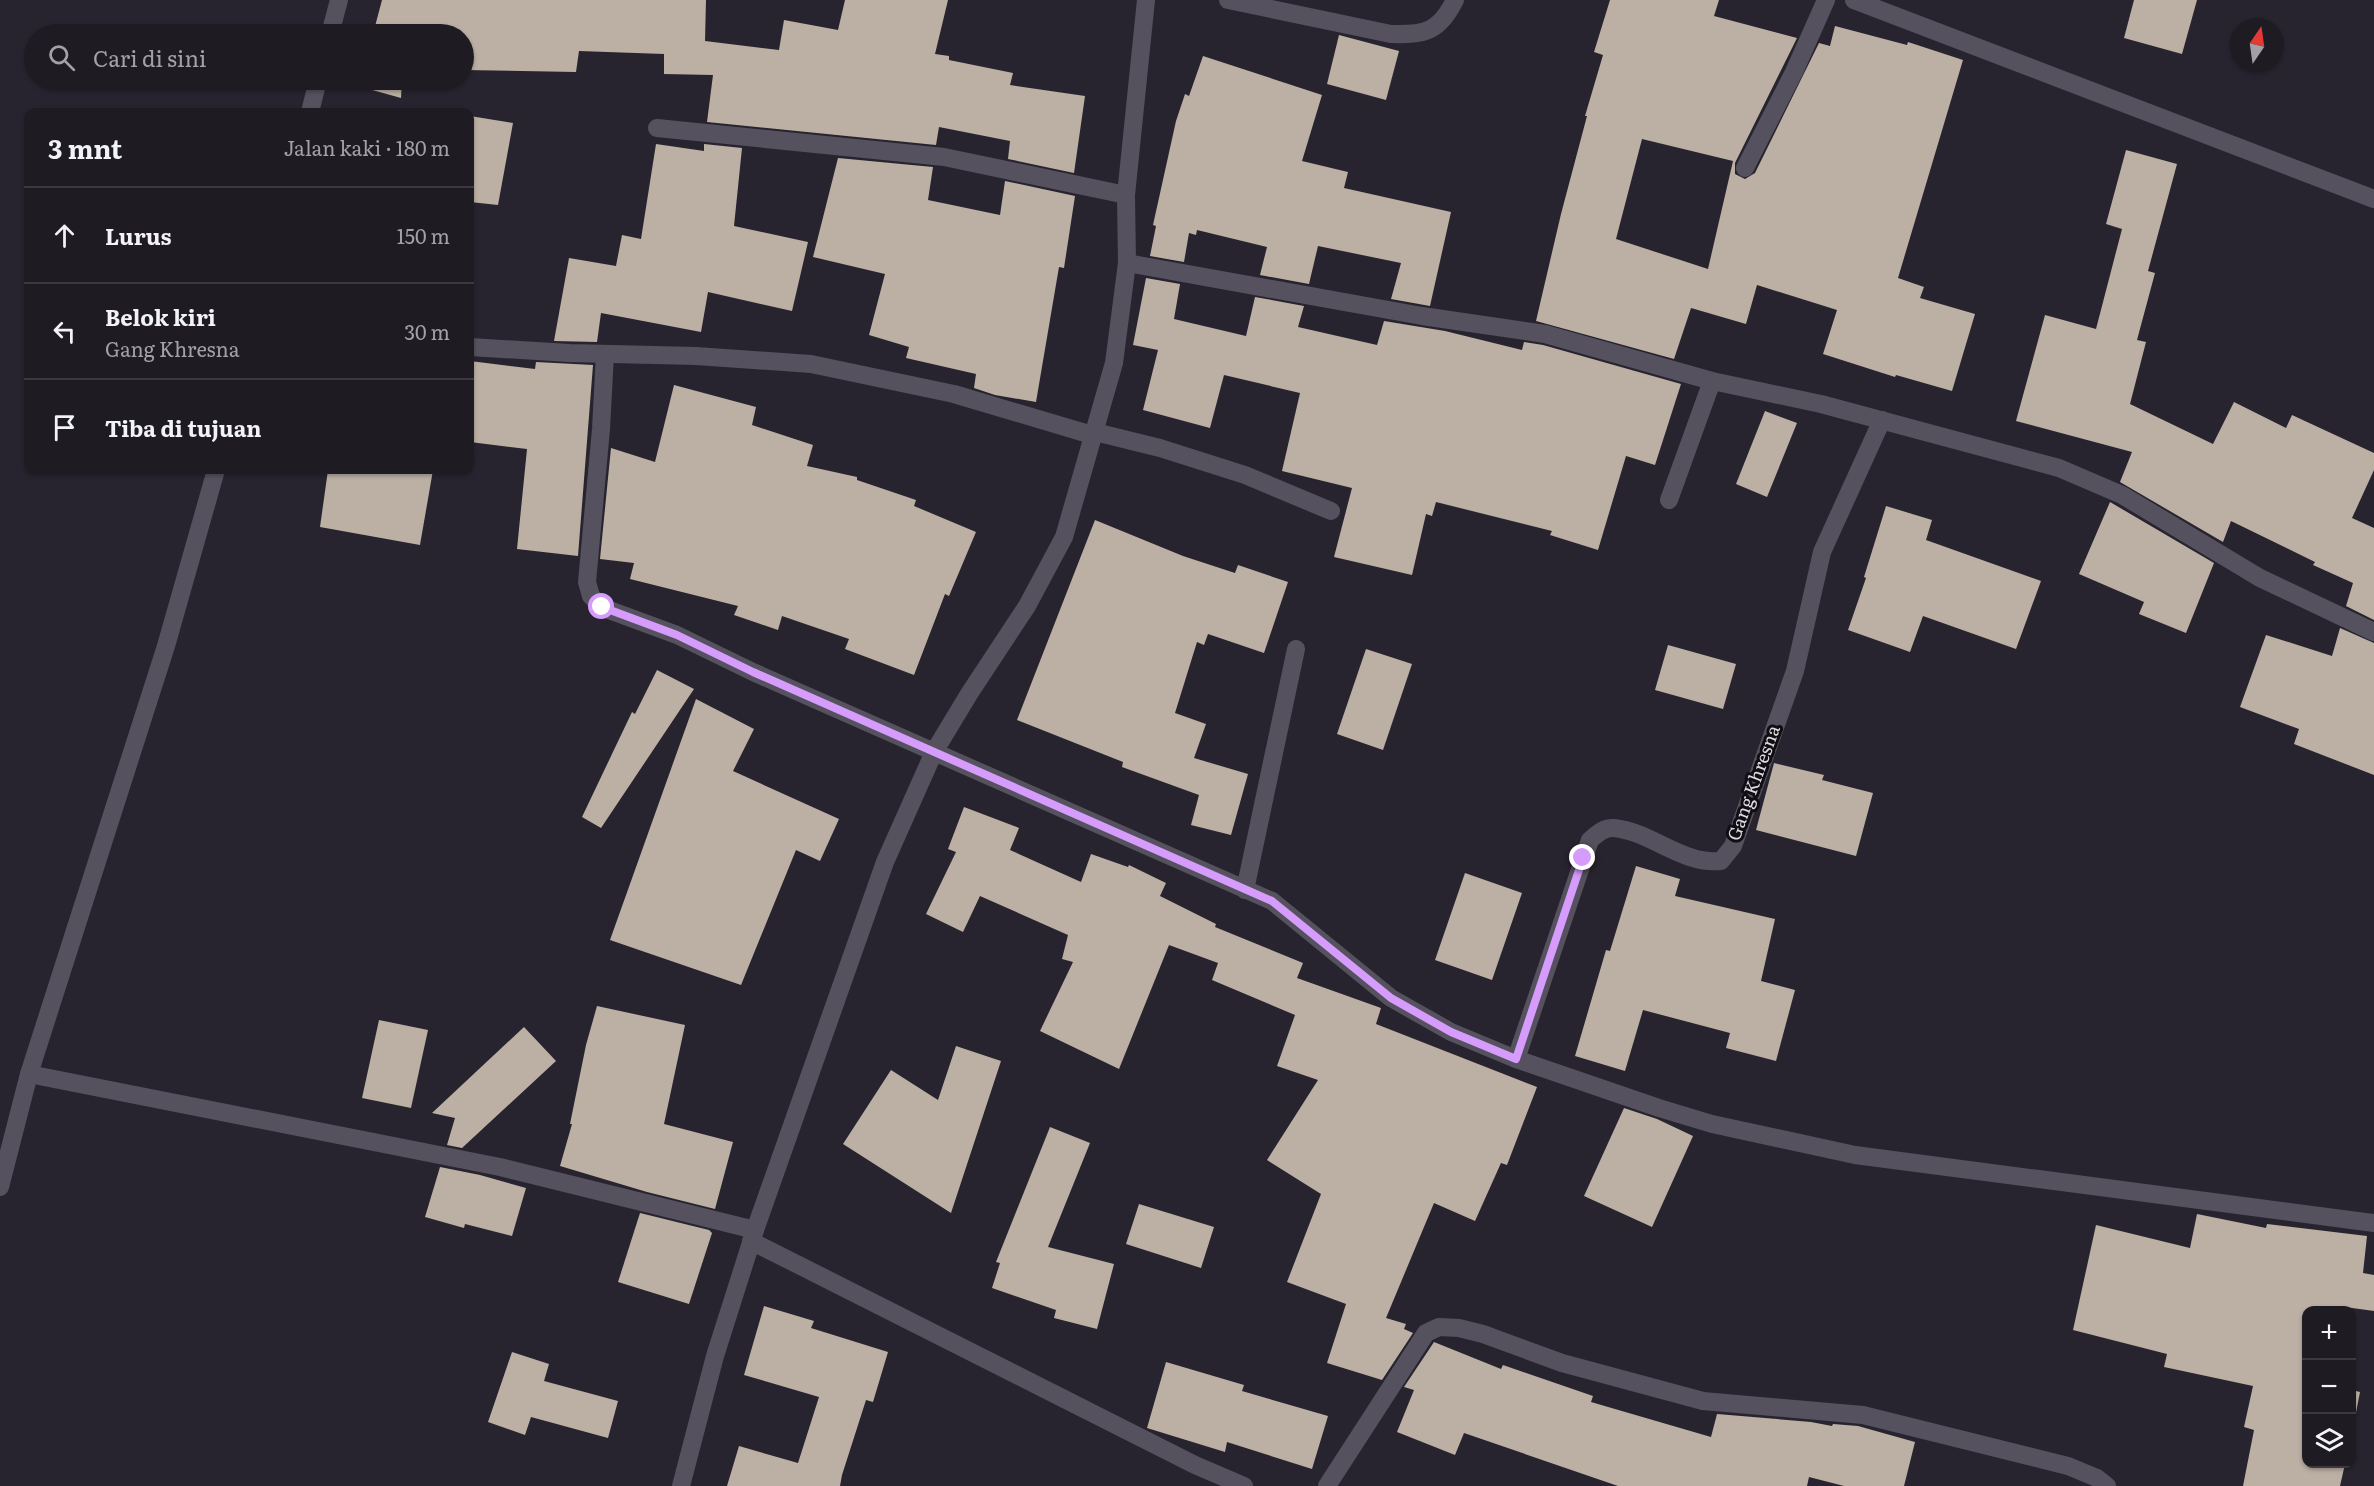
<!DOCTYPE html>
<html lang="id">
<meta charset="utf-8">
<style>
body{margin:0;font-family:Literata,serif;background:#2b2830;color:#f1f3f6}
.controls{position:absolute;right:18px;bottom:18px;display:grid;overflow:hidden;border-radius:12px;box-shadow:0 2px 4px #0004}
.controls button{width:54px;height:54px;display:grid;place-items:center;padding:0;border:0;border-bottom:2px solid #3c3941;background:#1e1b23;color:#f1f3f6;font:30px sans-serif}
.compass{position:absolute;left:2230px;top:18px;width:54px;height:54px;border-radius:50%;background:#1e1b23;box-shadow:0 2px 4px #0004;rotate:13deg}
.stop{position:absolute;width:18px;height:18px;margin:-14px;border:4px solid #d59cfb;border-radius:50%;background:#fff}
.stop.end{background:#d59cfb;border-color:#fff;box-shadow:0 2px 6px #0008}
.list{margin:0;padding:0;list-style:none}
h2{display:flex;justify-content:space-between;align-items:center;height:78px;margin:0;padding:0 24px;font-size:26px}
h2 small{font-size:20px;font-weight:400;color:#a1a1a6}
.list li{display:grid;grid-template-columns:39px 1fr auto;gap:18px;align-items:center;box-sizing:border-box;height:96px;padding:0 24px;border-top:2px solid #3c3941}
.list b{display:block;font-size:22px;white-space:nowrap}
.list p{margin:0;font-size:20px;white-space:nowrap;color:#a1a1a6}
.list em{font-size:20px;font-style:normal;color:#a1a1a6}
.icon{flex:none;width:33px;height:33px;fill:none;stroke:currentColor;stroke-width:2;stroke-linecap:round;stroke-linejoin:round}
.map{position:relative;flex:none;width:2374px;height:1486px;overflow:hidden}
.search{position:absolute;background:#1e1b23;box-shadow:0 2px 4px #0004;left:24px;top:24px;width:450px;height:66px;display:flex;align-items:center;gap:15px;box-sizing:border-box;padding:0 21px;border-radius:33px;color:#a1a1a6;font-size:22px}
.panel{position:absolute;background:#1e1b23;box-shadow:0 2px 4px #0004;left:24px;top:108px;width:450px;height:366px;border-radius:12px}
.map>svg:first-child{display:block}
</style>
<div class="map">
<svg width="2374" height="1486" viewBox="0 0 2374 1486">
<rect width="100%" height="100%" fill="#28242f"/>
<g fill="#bcb0a4" fill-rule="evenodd">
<path d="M382 0H706L705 41 779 50 784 20 838 30 845 0H948L935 54 949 56V60L1013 73 1010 85 1085 96 1074 173 1008 159 1010 141 939 127 936 145 707 122 713 75 664 74V54L579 51 576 72 464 70V34H373Z"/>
<path d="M1610 0H1719L1714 16 1797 38 1735 163V174L1745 179 1755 173 1819 43 1830 46 1835 26 1907 45 1908 42 1963 60 1898 278 1924 287 1920 298 1975 314 1952 391 1896 375 1895 377 1823 354 1837 310 1757 285 1746 324 1691 308 1674 359 1536 321 1561 214 1587 116H1585L1603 55 1594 52ZM1642 139 1733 161 1708 269 1616 239Z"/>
<path d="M2134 0H2197L2182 54 2124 38Z"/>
<path d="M1339 35 1399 51 1386 100 1327 84Z"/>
<path d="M1203 56 1322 95 1302 161 1348 172 1344 188 1451 212 1430 306 1391 299 1401 263 1318 246 1309 284 1260 275 1267 247 1197 230 1196 235 1189 233 1184 262 1150 256 1156 226 1153 225 1176 121 1185 94 1189 96Z"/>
<path d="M360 80H402L401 98 358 86Z"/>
<path d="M470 116 513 123 498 205 470 202Z"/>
<path d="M656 144 704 151V144L742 148 734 226 808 242 792 311 708 292 701 332 601 313 597 342 554 341 569 258 616 266 622 235 641 239Z"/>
<path d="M2126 150 2177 164 2148 271 2155 273 2137 340 2146 342 2130 404 2213 444 2234 402 2286 428 2292 415 2374 453V470L2352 518 2374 528V620L2346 606 2353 583 2313 565 2315 562 2231 521 2223 542 2120 482 2132 452 2016 421 2045 315 2096 329 2122 229 2106 224Z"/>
<path d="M838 158 933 167 928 200 1000 215 1005 181 1075 196 1064 268 1059 267 1036 402 995 395 974 388 976 374 906 358 909 347 869 335 885 274 813 257Z"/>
<path d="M1146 278 1180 284 1174 319 1246 336 1255 297 1304 306 1298 327 1377 345 1384 321 1445 331 1522 350 1524 342 1543 345 1681 384 1655 465 1626 456 1598 550 1550 535 1552 531 1436 502 1432 516 1426 514 1412 575 1334 557 1352 488 1282 471 1300 393 1224 375 1210 428 1143 410 1158 350 1133 345Z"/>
<path d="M470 361 535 369 536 362 593 365 578 556 517 549 527 449 470 442Z"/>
<path d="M674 385 756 407 752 425 813 445 807 466 857 477V480L916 500 914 506 976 532 949 596 945 594 914 675 845 649 849 639 782 616 778 630 734 615 738 606 630 579 634 563 600 559 611 448 655 462Z"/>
<path d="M1765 411 1797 423 1767 497 1736 484Z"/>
<path d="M328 470H433L420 545 320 527Z"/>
<path d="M2110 502 2214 563 2186 633 2139 614 2144 602 2079 574Z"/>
<path d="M1886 506 1932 520 1926 540 2041 581 2016 649 1923 616 1910 652 1848 630 1866 578 1864 577Z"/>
<path d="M1095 520 1183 556 1235 573 1238 565 1288 582 1264 653 1208 634 1204 645 1197 642 1175 713 1206 724 1194 758 1248 774 1231 835 1191 825 1199 795 1122 767 1123 762 1017 720Z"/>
<path d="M2340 628 2374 643V775L2294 744 2299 729 2240 707 2266 635 2332 656Z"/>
<path d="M1668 645 1736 664 1723 709 1655 690Z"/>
<path d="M1366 649 1412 664 1383 750 1337 734Z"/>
<path d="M657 670 694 689 601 828 582 817 632 712 635 714Z"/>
<path d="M696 699 754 729 733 771 839 819 820 861 796 850 741 985 610 940Z"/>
<path d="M1774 763 1824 775 1822 780 1873 793 1856 856 1756 830Z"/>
<path d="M964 807 1019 828 1010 850 1081 882 1091 854 1128 867 1129 865 1166 883 1160 896 1216 924 1215 927 1303 963 1297 978 1381 1008 1376 1024 1537 1087 1507 1165 1501 1163 1475 1221 1434 1203 1386 1318 1406 1324 1404 1329 1413 1333 1382 1380 1327 1363 1346 1304 1287 1282 1321 1194 1267 1160 1318 1080 1277 1066 1295 1015 1212 980 1218 963 1169 945 1119 1069 1040 1031 1073 962 1062 959 1068 935 980 896 963 932 926 914 956 852 948 849Z"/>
<path d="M1636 866 1680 879 1675 896 1775 919 1761 981 1795 990 1776 1061 1726 1048 1730 1033 1643 1010 1625 1071 1575 1056 1606 950 1610 951Z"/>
<path d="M1465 873 1522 893 1492 980 1435 960Z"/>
<path d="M597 1006 685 1025 664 1124 733 1142 715 1209 647 1192 560 1166 572 1124H570L586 1045Z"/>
<path d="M379 1020 428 1030 411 1108 362 1098Z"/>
<path d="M524 1027 556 1061 462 1148 447 1145 455 1118 432 1113Z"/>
<path d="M956 1046 1001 1061 951 1213 843 1144 891 1070 938 1100Z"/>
<path d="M1624 1108 1657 1119 1693 1136 1652 1227 1584 1196Z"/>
<path d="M1050 1127 1090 1143 1048 1247 1114 1264 1097 1329 1054 1318 1056 1310 992 1288 1000 1263 996 1262Z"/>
<path d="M440 1167 480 1175 526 1188 512 1236 465 1224 464 1228 425 1217Z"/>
<path d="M1139 1204 1214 1227 1201 1268 1126 1244Z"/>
<path d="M640 1213 709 1230 712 1233 689 1304 618 1282Z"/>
<path d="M2197 1214 2266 1228 2267 1224 2367 1236 2363 1273 2374 1275V1311L2338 1306 2337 1311H2307V1464H2345L2340 1486H2243L2254 1430 2244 1427 2253 1386 2164 1367 2167 1354 2073 1330 2096 1225 2190 1248Z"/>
<path d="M764 1306 814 1321 811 1328 888 1352 873 1402 866 1400 842 1475 840 1486H727L739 1446 798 1463 819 1397 744 1375Z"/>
<path d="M1434 1342 1501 1369 1503 1365 1593 1396 1591 1402 1711 1437 1717 1414 1811 1422 1832 1426 1833 1424 1858 1426 1915 1442 1904 1486H1844L1809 1477 1807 1486H1618L1464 1433 1455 1455 1397 1432 1414 1390 1404 1387Z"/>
<path d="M512 1352 549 1364 544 1381 618 1401 608 1438 531 1417 525 1435 488 1422Z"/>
<path d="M1166 1362 1244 1385 1242 1391 1328 1416 1312 1469 1227 1442 1225 1452 1147 1428Z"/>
<path d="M2352 1390 2360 1392 2352 1433Z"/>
</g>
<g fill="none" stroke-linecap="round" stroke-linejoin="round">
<g stroke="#55515e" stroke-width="18">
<path d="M1228 0 1391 34C1425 35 1439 32 1455 0"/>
<path d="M1854 0 2374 199"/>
<path d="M330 34 339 0"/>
<path d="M310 112 318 80"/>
<path d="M657 128 944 157 1126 195"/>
<path d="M1745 168 1794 72 1826 0"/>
<path d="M1127 263 1422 316 1545 334 1712 381 1821 404 2059 468 2122 495 2260 578 2374 632"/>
<path d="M470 347 569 353 696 356 811 364 954 394 1092 435"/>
<path d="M605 354 601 429 587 582 591 596 601 607 677 635 753 672 1272 901 1391 998 1451 1032 1516 1059 1659 1108 1712 1124 1855 1155 2374 1223"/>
<path d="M1095 432 1160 448 1245 475 1331 511"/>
<path d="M1669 500 1712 381"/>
<path d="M1245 890 1296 649"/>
<path d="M1516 1059 1590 840C1597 834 1604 827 1614 828 1652 832 1682 865 1721 861L1733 846 1795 671 1822 552 1882 420"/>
<path d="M29 1074 500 1167 755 1230"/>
<path d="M0 1187 29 1074 166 646 216 470"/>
<path d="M751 1241 1195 1465 1244 1486"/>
<path d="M681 1486 715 1356 755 1230 885 862 934 752 969 694 1027 606 1064 537 1114 363 1127 263 1126 195 1146 0"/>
<path d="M1327 1486 1426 1333 1439 1327 1459 1328 1483 1334 1562 1363 1703 1401 1863 1415 2068 1466 2097 1478 2107 1486"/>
</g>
</g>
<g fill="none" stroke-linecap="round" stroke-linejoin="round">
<path stroke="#d59cfb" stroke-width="8" d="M602 607 677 635 753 672 1272 901 1391 998 1451 1032 1516 1059 1583 858"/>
</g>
<g text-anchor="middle" stroke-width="6" stroke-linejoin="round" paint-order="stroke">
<g font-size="18" fill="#dbd8e0" stroke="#100e13">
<text transform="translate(1754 783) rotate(-70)" y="6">Gang Khresna</text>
</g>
</g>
</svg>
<div class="controls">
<button>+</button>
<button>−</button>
<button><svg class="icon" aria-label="layers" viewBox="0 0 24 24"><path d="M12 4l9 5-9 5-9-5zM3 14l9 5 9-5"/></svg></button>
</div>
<svg class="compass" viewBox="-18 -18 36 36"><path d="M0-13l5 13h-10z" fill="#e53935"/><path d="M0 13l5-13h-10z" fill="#a1a1a6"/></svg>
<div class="stop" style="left:602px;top:607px"></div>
<div class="stop end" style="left:1583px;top:858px"></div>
<div class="search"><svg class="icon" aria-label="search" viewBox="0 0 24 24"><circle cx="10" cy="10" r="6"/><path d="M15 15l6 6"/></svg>Cari di sini</div>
<section class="panel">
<h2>3 mnt<small>Jalan kaki · 180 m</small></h2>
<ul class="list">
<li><svg class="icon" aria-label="ahead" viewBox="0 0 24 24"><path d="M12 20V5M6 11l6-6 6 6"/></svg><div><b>Lurus</b></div><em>150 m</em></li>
<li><svg class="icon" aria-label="left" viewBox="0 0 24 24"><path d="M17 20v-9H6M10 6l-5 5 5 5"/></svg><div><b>Belok kiri</b><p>Gang Khresna</p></div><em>30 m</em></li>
<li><svg class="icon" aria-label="arrive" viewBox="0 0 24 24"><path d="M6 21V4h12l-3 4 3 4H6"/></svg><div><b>Tiba di tujuan</b></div></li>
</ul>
</section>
</div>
